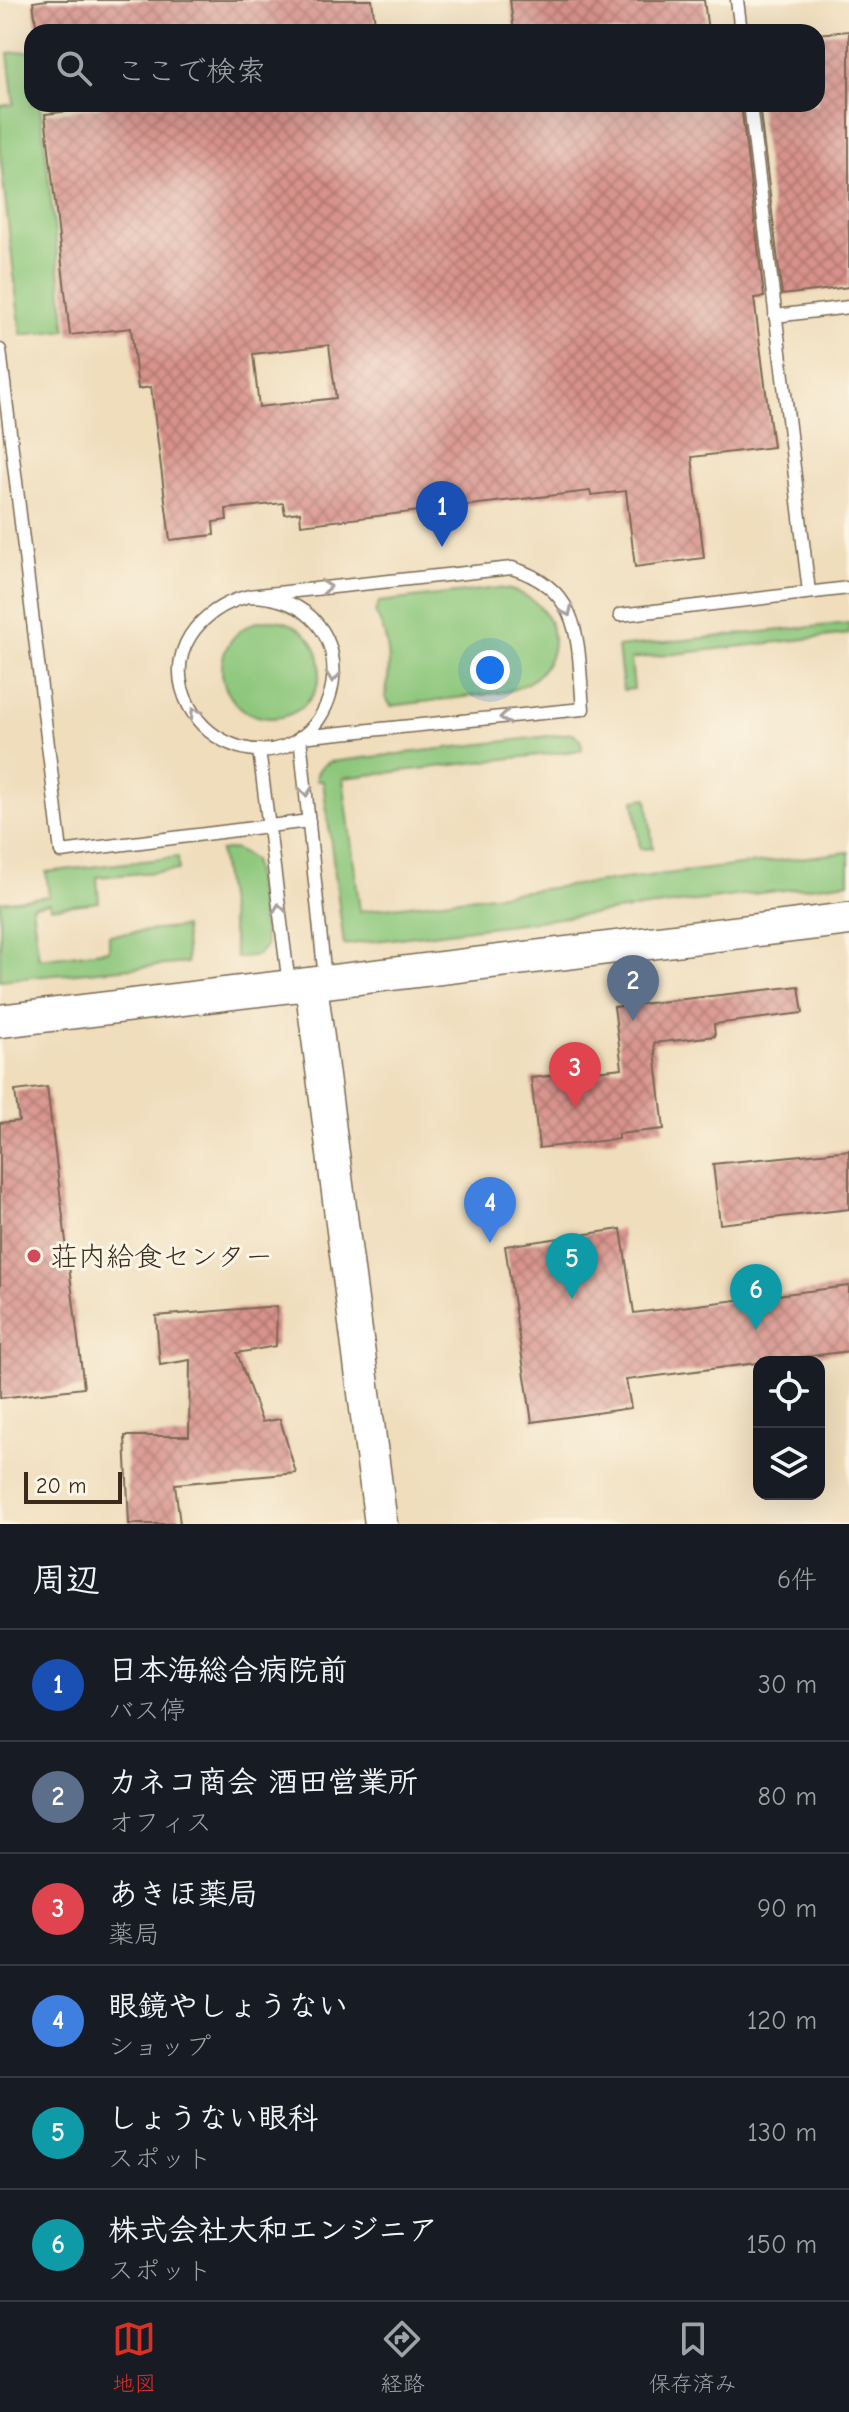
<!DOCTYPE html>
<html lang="ja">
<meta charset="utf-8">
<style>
body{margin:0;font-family:"Comic Neue","Klee One",sans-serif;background:#20242c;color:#f1f3f6}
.controls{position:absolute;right:24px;bottom:24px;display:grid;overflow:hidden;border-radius:16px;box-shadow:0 8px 32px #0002}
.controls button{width:72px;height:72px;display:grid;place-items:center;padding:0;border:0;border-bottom:2px solid #363941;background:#171b24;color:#f1f3f6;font:40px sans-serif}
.scale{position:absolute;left:24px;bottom:20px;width:98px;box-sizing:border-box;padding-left:8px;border:4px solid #3b2a1e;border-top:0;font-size:22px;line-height:28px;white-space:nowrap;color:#3b2a1e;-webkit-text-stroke:6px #fcf5e5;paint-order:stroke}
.you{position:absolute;left:490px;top:670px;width:28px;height:28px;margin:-20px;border:6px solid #fff;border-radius:50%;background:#1a73e8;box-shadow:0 0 0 12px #1a73e833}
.badge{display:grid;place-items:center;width:52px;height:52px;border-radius:50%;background:#d93025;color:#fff;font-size:26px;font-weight:700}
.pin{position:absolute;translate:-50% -66px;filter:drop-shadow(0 2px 4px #0008)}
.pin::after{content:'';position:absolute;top:42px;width:28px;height:24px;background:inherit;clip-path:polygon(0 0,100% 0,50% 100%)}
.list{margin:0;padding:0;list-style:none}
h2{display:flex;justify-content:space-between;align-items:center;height:104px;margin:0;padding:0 32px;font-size:34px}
h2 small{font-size:26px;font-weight:400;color:#9ea1a6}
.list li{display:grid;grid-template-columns:52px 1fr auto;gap:24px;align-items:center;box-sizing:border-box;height:112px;padding:0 32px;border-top:2px solid #363941}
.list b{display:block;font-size:30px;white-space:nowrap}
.list p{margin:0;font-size:26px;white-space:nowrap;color:#9ea1a6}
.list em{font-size:26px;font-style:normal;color:#9ea1a6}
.icon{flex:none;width:44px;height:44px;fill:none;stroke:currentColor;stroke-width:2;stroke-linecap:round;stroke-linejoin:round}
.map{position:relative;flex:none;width:849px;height:1524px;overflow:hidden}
.search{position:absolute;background:#171b24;box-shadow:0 8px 32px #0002;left:24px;right:24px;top:24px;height:88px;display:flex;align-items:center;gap:20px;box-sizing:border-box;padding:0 28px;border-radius:24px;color:#9ea1a6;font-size:30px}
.sheet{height:776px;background:#171b24}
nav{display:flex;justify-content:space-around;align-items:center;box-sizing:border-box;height:112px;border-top:2px solid #363941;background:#171b24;font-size:22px;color:#9ea1a6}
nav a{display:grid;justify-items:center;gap:4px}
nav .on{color:#d93025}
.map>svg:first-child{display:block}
</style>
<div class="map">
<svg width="849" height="1524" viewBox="0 0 849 1524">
<defs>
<pattern id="building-cross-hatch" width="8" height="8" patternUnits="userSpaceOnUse" patternTransform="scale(2)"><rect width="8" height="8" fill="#d8928b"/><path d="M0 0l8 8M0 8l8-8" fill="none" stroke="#b07771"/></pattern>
</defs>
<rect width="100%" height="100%" fill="#fcf5e5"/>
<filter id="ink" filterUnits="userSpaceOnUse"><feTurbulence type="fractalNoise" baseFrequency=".0125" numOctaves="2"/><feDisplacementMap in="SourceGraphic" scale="16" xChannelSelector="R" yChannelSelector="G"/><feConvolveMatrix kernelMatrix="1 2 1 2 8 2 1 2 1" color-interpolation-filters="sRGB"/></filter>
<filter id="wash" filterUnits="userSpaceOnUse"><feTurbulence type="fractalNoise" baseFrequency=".006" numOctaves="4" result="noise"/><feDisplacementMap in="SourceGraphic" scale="32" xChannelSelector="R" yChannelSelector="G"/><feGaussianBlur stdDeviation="1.8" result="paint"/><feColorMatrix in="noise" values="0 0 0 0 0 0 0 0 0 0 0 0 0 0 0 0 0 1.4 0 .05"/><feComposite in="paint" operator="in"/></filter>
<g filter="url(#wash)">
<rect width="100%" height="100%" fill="#efddbb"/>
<g fill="#8dc77b" stroke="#64784c" stroke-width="2">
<path d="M32 51V104H40L66 330 21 335 0 154V106L14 104 8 53Z"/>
<path d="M498 588C567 595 573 676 505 692L391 706 385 697C392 666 390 640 375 612L379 602Z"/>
<circle cx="271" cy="669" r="49"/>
<path d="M849 623V634L631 659 634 689 623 690 618 647Z"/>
<path d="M573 733 581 740 582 750 343 778 360 911 849 852V882L344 945 323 781H317C315 771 321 766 330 762Z"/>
<path d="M647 798 653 848 640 849 634 800Z"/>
<path d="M235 849 253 860 266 946 258 955 236 958 220 851Z"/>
<path d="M178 857 179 870 97 877 99 902 51 908 50 903 32 906 39 959 109 950V935L184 927 187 963 0 980V902L49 896 46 872Z"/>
</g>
<g id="blocks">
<g fill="url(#building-cross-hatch)" fill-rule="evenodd">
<path d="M47 0H372L376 32H37L33 2Z"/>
<path d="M510 0H704L708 32H514Z"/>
<path d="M849 31V287L782 295 759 104H817V34Z"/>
<path d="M101 104H741L764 297 754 298 773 447 692 457 704 558 635 567 626 491 591 495 590 491 301 525 300 512 285 514 283 503 226 509 227 520 213 522 214 535 170 540 151 387 138 389 131 328 70 335 45 114 101 107ZM329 345 336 398 259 407 253 354Z"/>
<path d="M799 986 803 1013 714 1024 715 1036 654 1043 664 1129 618 1134V1139L539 1148 531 1078 622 1068 614 1007Z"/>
<path d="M47 1087 84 1388 0 1398V1123L19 1121 15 1091Z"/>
<path d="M849 1150V1209L720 1224 713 1164Z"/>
<path d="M621 1229 634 1313 849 1286V1351L626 1380 631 1408 532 1422 505 1246Z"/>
<path d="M277 1306 276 1346 237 1353 262 1422 280 1419 296 1473 175 1484 180 1524H129L125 1436H189L190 1360 160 1365 156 1316Z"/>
</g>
</g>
</g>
<g filter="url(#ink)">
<use href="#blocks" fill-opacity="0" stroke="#7a6955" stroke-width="2"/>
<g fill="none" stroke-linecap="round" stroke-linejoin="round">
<g stroke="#7a6955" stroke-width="15">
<g id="service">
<path d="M737 0 741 32"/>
<path d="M750 104 809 592"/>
<path d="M775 316 849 307"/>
<path d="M0 350 61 852 309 821"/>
<path d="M249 596C382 598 342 777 239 747 217 740 200 727 189 706 162 654 199 608 249 596L512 568C585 591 577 644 583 709L300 737 325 979"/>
<path d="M620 615 849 588"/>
<path d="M259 750 289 985"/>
</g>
</g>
<g stroke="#7a6955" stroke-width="35">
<g id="tertiary">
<path d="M311 984 381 1524"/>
<path d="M0 1021 849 919"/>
</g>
</g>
<use href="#service" stroke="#fff" stroke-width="12"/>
<use href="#tertiary" stroke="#fff" stroke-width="32"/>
</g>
<defs><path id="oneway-chevron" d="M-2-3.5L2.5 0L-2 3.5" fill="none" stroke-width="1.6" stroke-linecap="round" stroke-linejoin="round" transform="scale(2)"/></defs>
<g stroke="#a79f9a">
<use href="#oneway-chevron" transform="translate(326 587) rotate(-6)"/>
<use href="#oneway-chevron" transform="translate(567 611) rotate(65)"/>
<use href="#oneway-chevron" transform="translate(333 677) rotate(94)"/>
<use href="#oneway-chevron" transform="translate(195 713) rotate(-123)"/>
<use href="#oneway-chevron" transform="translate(505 717) rotate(174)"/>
<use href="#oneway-chevron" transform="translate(306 791) rotate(84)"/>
<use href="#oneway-chevron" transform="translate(279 909) rotate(-97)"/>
</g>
</g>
<circle fill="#d1495b" stroke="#fcf5e5" stroke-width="3" cx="34" cy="1256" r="8"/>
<g text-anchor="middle" stroke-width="6" stroke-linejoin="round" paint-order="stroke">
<g font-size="28" fill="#3b2a1e" stroke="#fcf5e5" text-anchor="start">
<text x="50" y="1266">荘内給食センター</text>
</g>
</g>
</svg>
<div class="controls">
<button><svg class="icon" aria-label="locate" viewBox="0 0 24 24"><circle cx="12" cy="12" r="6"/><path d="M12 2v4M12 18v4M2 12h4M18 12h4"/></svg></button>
<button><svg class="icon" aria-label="layers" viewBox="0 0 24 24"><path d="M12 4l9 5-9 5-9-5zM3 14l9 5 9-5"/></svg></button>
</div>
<div class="scale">20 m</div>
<div class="you"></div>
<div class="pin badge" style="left:442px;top:547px;background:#1a4fb4">1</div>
<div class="pin badge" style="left:633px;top:1021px;background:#5c6f8a">2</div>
<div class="pin badge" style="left:575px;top:1108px;background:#e0444e">3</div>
<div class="pin badge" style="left:490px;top:1243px;background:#3f7fe0">4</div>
<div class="pin badge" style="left:572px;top:1299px;background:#0f9aa8">5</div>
<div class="pin badge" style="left:756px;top:1330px;background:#0f9aa8">6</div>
<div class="search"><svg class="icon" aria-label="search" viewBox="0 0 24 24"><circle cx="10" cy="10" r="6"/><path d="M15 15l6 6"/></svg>ここで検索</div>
</div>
<section class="sheet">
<h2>周辺<small>6件</small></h2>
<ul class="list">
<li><span class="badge" style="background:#1a4fb4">1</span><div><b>日本海総合病院前</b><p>バス停</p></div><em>30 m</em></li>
<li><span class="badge" style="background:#5c6f8a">2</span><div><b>カネコ商会 酒田営業所</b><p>オフィス</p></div><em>80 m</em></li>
<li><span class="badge" style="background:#e0444e">3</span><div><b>あきほ薬局</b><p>薬局</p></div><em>90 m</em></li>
<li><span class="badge" style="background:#3f7fe0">4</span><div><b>眼鏡やしょうない</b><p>ショップ</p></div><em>120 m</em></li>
<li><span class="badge" style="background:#0f9aa8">5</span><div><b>しょうない眼科</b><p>スポット</p></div><em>130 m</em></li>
<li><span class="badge" style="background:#0f9aa8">6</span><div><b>株式会社大和エンジニア</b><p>スポット</p></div><em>150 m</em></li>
</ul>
</section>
<nav>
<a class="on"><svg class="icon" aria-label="map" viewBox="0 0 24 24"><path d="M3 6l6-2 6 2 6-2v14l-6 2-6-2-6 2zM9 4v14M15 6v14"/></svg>地図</a>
<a><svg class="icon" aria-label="directions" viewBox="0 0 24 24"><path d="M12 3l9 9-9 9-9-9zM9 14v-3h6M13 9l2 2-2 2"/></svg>経路</a>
<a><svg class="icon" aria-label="saved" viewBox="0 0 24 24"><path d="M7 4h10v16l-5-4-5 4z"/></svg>保存済み</a>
</nav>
